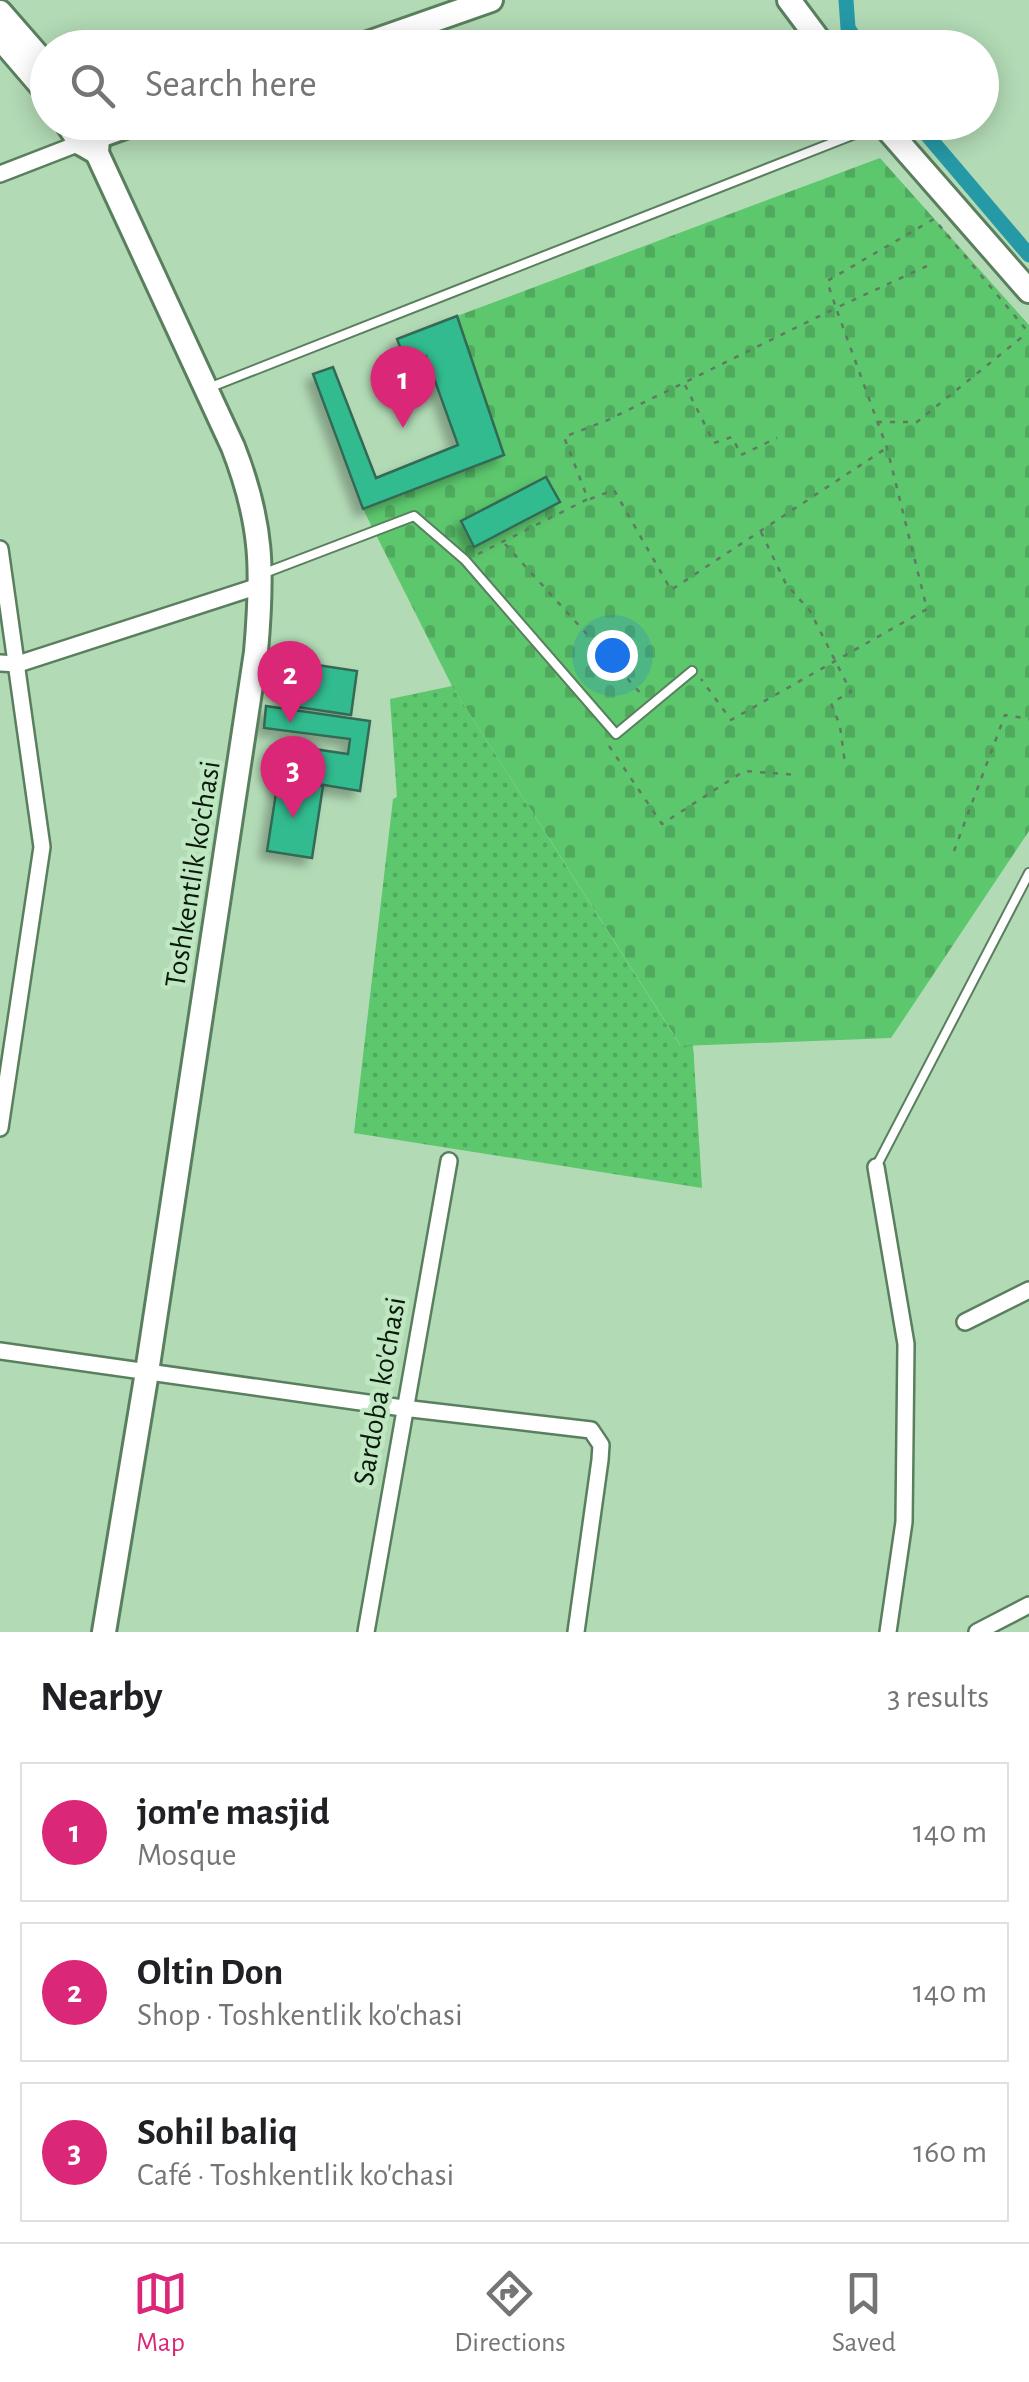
<!DOCTYPE html>
<meta charset="utf-8">
<style>
body{margin:0;font-family:"Alegreya Sans",sans-serif;background:#f2f2f2;color:#202124}
.you{position:absolute;left:612px;top:655px;width:35px;height:35px;margin:-25px;border:8px solid #fff;border-radius:50%;background:#1a73e8;box-shadow:0 0 0 15px #1a73e833}
.badge{display:grid;place-items:center;width:65px;height:65px;border-radius:50%;background:#db2777;color:#fff;font-size:32px;font-weight:700}
.pin{position:absolute;translate:-50% -82px;filter:drop-shadow(0 2px 5px #0008)}
.pin::after{content:'';position:absolute;top:52px;width:35px;height:30px;background:inherit;clip-path:polygon(0 0,100% 0,50% 100%)}
.list{margin:0;padding:0;list-style:none}
h2{display:flex;justify-content:space-between;align-items:center;height:130px;margin:0;padding:0 40px;font-size:42px}
h2 small{font-size:32px;font-weight:400;color:#757577}
.list li{display:grid;grid-template-columns:65px 1fr auto;gap:30px;align-items:center;box-sizing:border-box;height:140px;margin:0 20px 20px;padding:0 20px;border:2px solid #e0e0e0;border-radius:0px}
.list b{display:block;font-size:38px;white-space:nowrap}
.list p{margin:0;font-size:32px;white-space:nowrap;color:#757577}
.list em{font-size:32px;font-style:normal;color:#757577}
.icon{flex:none;width:55px;height:55px;fill:none;stroke:currentColor;stroke-width:2;stroke-linecap:round;stroke-linejoin:round}
.map{position:relative;flex:none;width:1029px;height:1632px;overflow:hidden}
.search{position:absolute;background:#fff;box-shadow:0 5px 25px #0003;left:30px;right:30px;top:30px;height:110px;display:flex;align-items:center;gap:25px;box-sizing:border-box;padding:0 35px;border-radius:55px;color:#757577;font-size:38px}
.sheet{height:610px;background:#fff}
nav{display:flex;justify-content:space-around;align-items:center;box-sizing:border-box;height:140px;border-top:2px solid #e0e0e0;background:#fff;font-size:28px;color:#757577}
nav a{display:grid;justify-items:center;gap:5px}
nav .on{color:#db2777}
.map>svg:first-child{display:block}
</style>
<div class="map">
<svg width="1029" height="1632" viewBox="0 0 1029 1632">
<defs>
<pattern id="grass-dots" width="8" height="8" patternUnits="userSpaceOnUse" patternTransform="scale(2.5)"><rect width="8" height="8" fill="#5cc76d"/><path d="M2 2h.1M6 6h.1" fill="none" stroke="#4faa5d" stroke-width="1.8" stroke-linecap="round"/></pattern>
<pattern id="cemetery-stones" width="16" height="16" patternUnits="userSpaceOnUse" patternTransform="scale(2.5)"><rect width="16" height="16" fill="#5cc76d"/><path d="M2 7V4a2 2 0 0 1 4 0v3zM10 15v-3a2 2 0 0 1 4 0v3z" fill="#4faa5d"/></pattern>
<filter id="shadow"><feDropShadow dx="-7" dy="7" stdDeviation="5" flood-color="#0004"/></filter>
</defs>
<rect width="100%" height="100%" fill="#b2dab5"/>
<path fill="url(#grass-dots)" d="M452 686 680 1045H693L702 1188 354 1133 393 799 397 797 390 699Z"/>
<path fill="url(#cemetery-stones)" d="M880 158 1029 325V831L891 1038 681 1046 452 686 363 509 504 455 457 316Z"/>
<g fill="none" stroke-linecap="round" stroke-linejoin="round">
<g stroke="#2699a7" stroke-width="15">
<path d="M846 0 848 28 861 48"/>
<path d="M916 122 1029 255"/>
</g>
</g>
<g fill="#32bb8f" stroke="#346955" stroke-width="2.5" filter="url(#shadow)">
<path d="M457 316 504 455 363 509 313 374 333 367 376 478 458 445 426 356 406 363 397 339Z"/>
<path d="M546 477 560 502 474 547 461 521Z"/>
<path d="M291 661 357 671 351 715 284 705Z"/>
<path d="M266 706 370 721 360 791 282 778 287 745 348 754 350 739 264 728Z"/>
<path d="M278 780 323 786 312 858 267 851Z"/>
</g>
<g fill="none" stroke-linecap="round" stroke-linejoin="round">
<g stroke="#5a7f5e" stroke-width="12">
<g id="lane">
<path d="M211 387 878 125"/>
<path d="M262 574 414 516 465 560 616 734 692 671"/>
<path d="M876 1167 1029 873"/>
</g>
</g>
<g stroke="#5a7f5e" stroke-width="20">
<g id="street">
<path d="M0 174 80 143"/>
<path d="M0 549 42 847 0 1128"/>
<path d="M0 663 18 664 262 585"/>
<path d="M876 1167 906 1344 904 1522 888 1632"/>
<path d="M965 1322 1029 1290"/>
<path d="M0 1351 403 1408 591 1430 601 1445 600 1460 576 1632"/>
<path d="M366 1632 449 1161"/>
<path d="M977 1632 1029 1605"/>
</g>
</g>
<g stroke="#5a7f5e" stroke-width="28">
<g id="secondary">
<path d="M789 0 825 48"/>
<path d="M0 12 48 67"/>
<path d="M0 38 48 94"/>
<path d="M354 48 491 0"/>
<path d="M66 122 80 143 94 151"/>
<path d="M87 122 98 137 97 153 233 447C263 524 263 571 256 652L147 1372 104 1632"/>
<path d="M881 122 1029 291"/>
<path d="M80 143 139 122"/>
</g>
</g>
<g stroke="#607b62" stroke-width="2.5" stroke-dasharray="5 8" stroke-linecap="butt">
<path d="M927 266 836 308 827 281 934 219 1029 333"/>
<path d="M685 385 714 443 732 437 741 455 777 438"/>
<path d="M877 422H917L1027 333"/>
<path d="M590 499 614 490 671 590 885 449"/>
<path d="M761 532 786 584 810 611 851 692 831 703 840 726 845 764"/>
<path d="M505 544 644 697"/>
<path d="M478 554 588 499 564 437 608 420 836 308 887 448 927 609 731 720 701 679"/>
<path d="M609 746 662 824 744 771 799 775"/>
<path d="M954 851 1005 715 1029 719"/>
</g>
<use href="#lane" stroke="#fff" stroke-width="8"/>
<use href="#street" stroke="#fff" stroke-width="15"/>
<use href="#secondary" stroke="#fff" stroke-width="22"/>
</g>
<g text-anchor="middle" stroke-width="9" stroke-linejoin="round" paint-order="stroke">
<g font-size="30" fill="#0b190c" stroke="#bfe7c2">
<text transform="translate(192 874) rotate(-81)" y="10">Toshkentlik ko'chasi</text>
<text transform="translate(379 1391) rotate(-80)" y="10">Sardoba ko'chasi</text>
</g>
</g>
</svg>
<div class="you"></div>
<div class="pin badge" style="left:403px;top:428px">1</div>
<div class="pin badge" style="left:290px;top:723px">2</div>
<div class="pin badge" style="left:293px;top:818px">3</div>
<div class="search"><svg class="icon" aria-label="search" viewBox="0 0 24 24"><circle cx="10" cy="10" r="6"/><path d="M15 15l6 6"/></svg>Search here</div>
</div>
<section class="sheet">
<h2>Nearby<small>3 results</small></h2>
<ul class="list">
<li><span class="badge">1</span><div><b>jom'e masjid</b><p>Mosque</p></div><em>140 m</em></li>
<li><span class="badge">2</span><div><b>Oltin Don</b><p>Shop · Toshkentlik ko'chasi</p></div><em>140 m</em></li>
<li><span class="badge">3</span><div><b>Sohil baliq</b><p>Café · Toshkentlik ko'chasi</p></div><em>160 m</em></li>
</ul>
</section>
<nav>
<a class="on"><svg class="icon" aria-label="map" viewBox="0 0 24 24"><path d="M3 6l6-2 6 2 6-2v14l-6 2-6-2-6 2zM9 4v14M15 6v14"/></svg>Map</a>
<a><svg class="icon" aria-label="directions" viewBox="0 0 24 24"><path d="M12 3l9 9-9 9-9-9zM9 14v-3h6M13 9l2 2-2 2"/></svg>Directions</a>
<a><svg class="icon" aria-label="saved" viewBox="0 0 24 24"><path d="M7 4h10v16l-5-4-5 4z"/></svg>Saved</a>
</nav>
